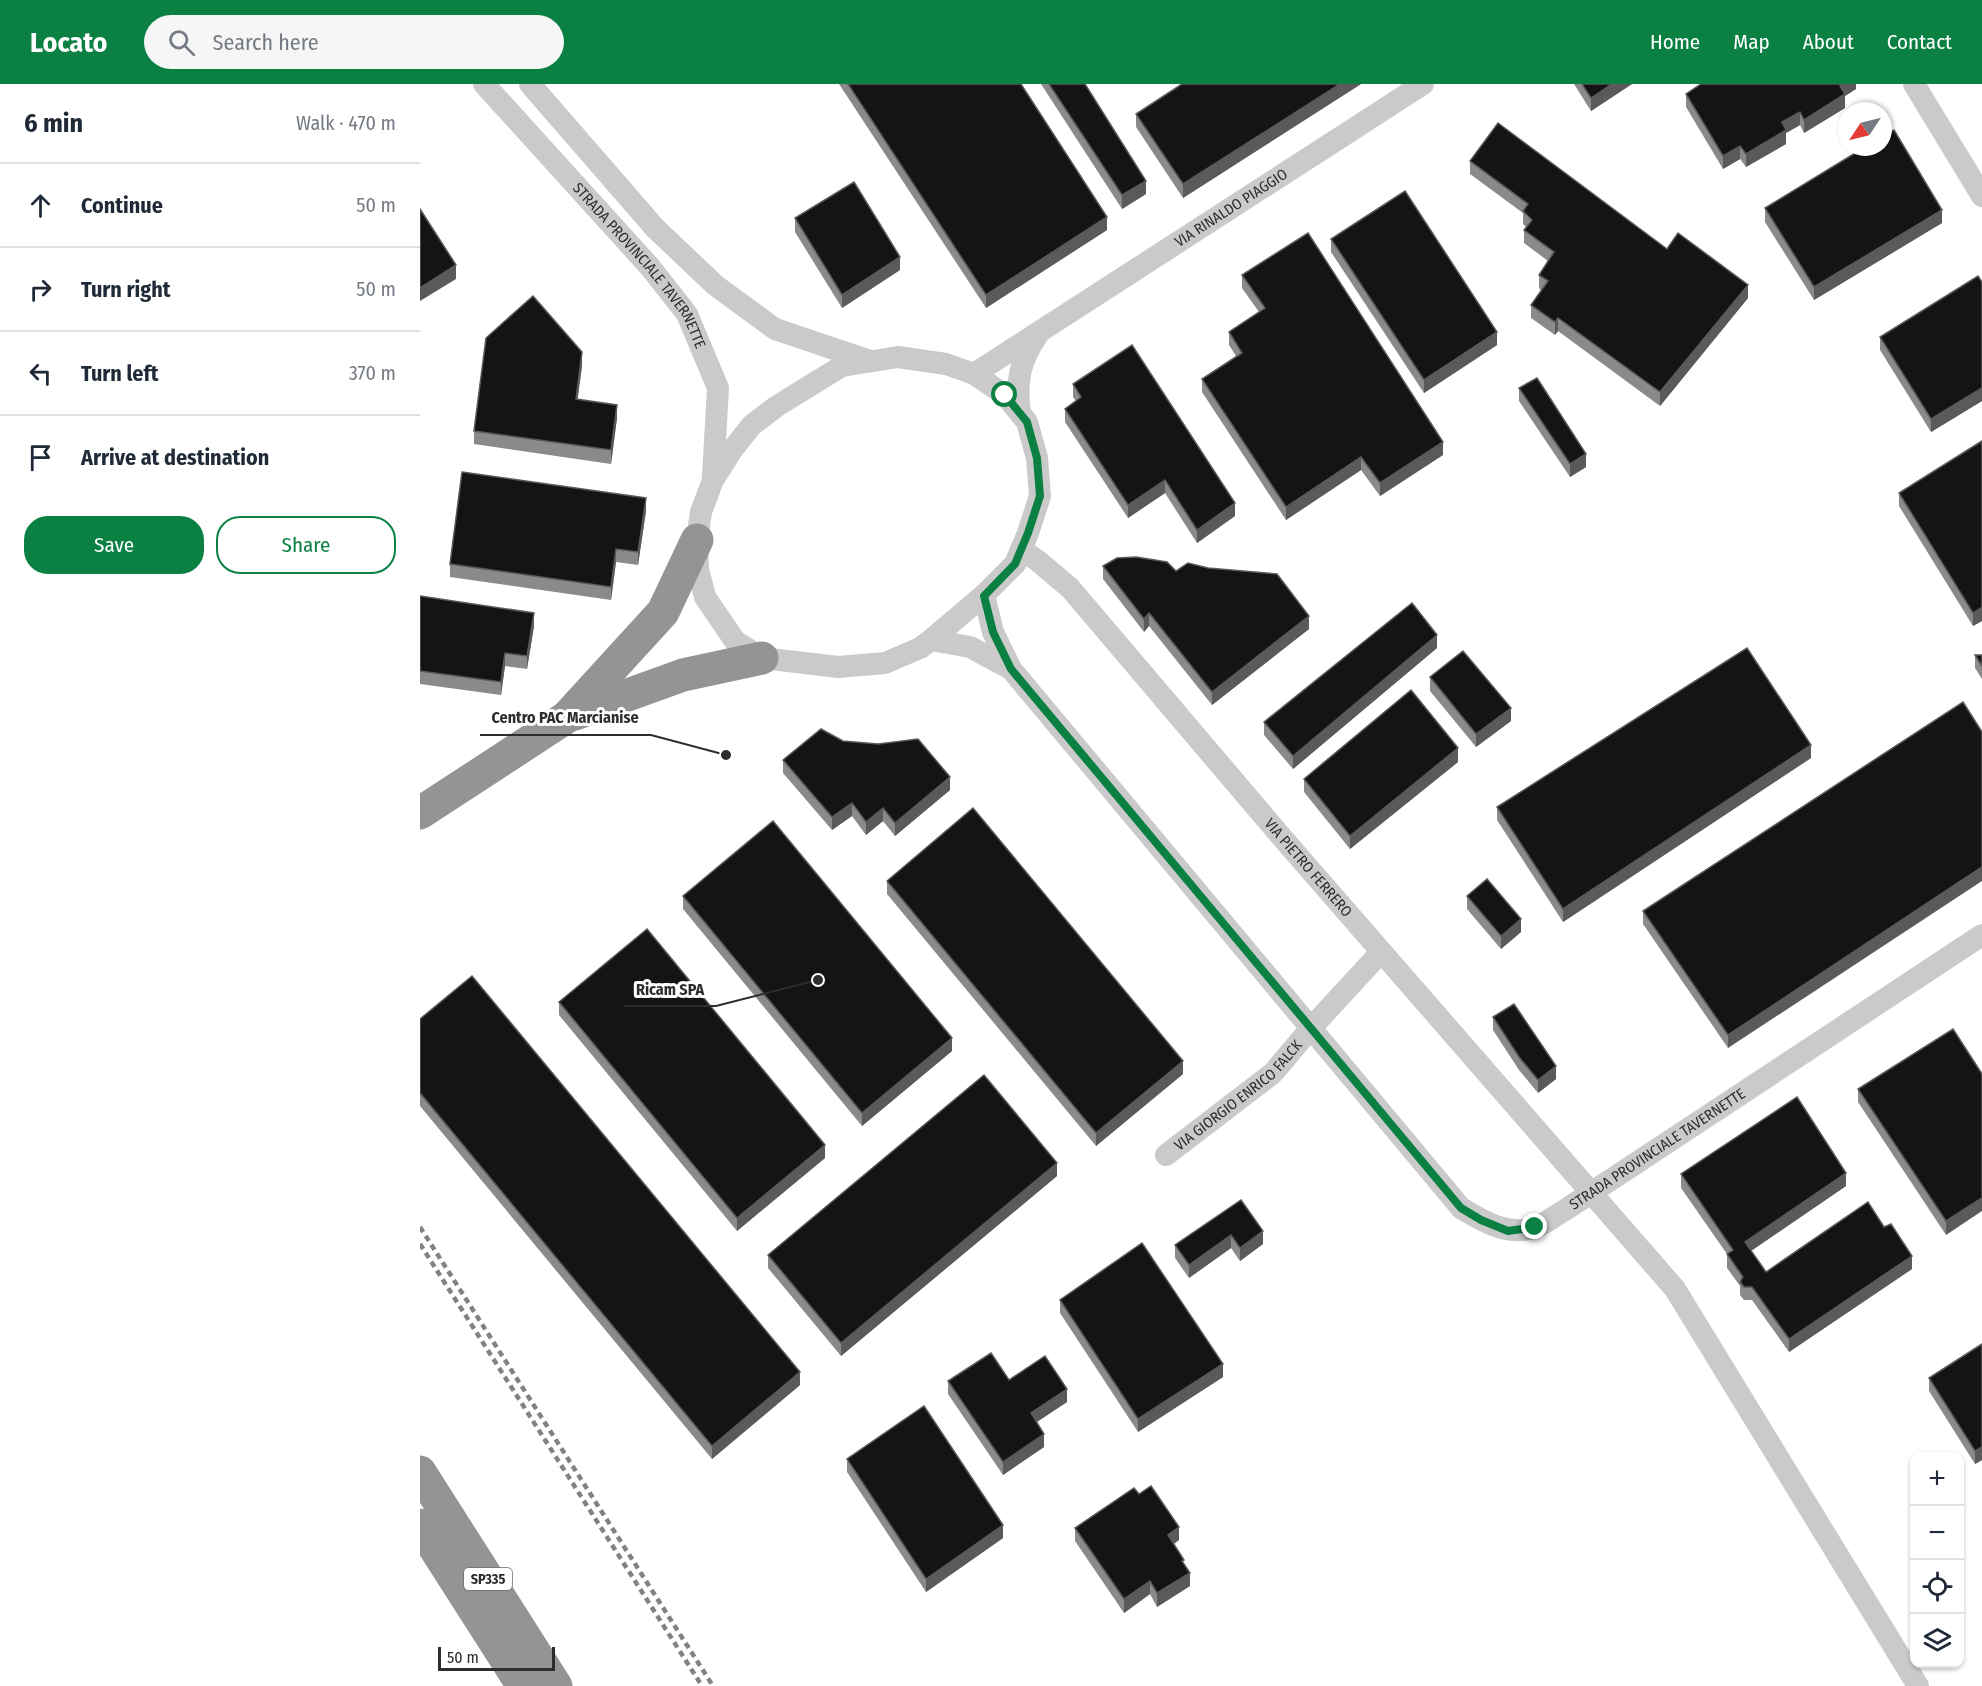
<!DOCTYPE html>
<meta charset="utf-8">
<style>
body{margin:0;font-family:"Fira Sans Condensed",sans-serif;background:#f6f6f7;color:#1f2937}
.controls{position:absolute;right:18px;bottom:18px;display:grid;overflow:hidden;border-radius:12px;box-shadow:0 2px 4px #0004}
.controls button{width:54px;height:54px;display:grid;place-items:center;padding:0;border:0;border-bottom:2px solid #e0e1e3;background:#fff;color:#1f2937;font:30px sans-serif}
.compass{position:absolute;left:1418px;top:18px;width:54px;height:54px;border-radius:50%;background:#fff;box-shadow:0 2px 4px #0004;rotate:235deg}
.scale{position:absolute;left:18px;bottom:15px;width:117px;box-sizing:border-box;padding-left:6px;border:3px solid #2d2d2d;border-top:0;font-size:16px;line-height:21px;white-space:nowrap;color:#2d2d2d;-webkit-text-stroke:4px #fff;paint-order:stroke}
.stop{position:absolute;width:18px;height:18px;margin:-14px;border:4px solid #0b8043;border-radius:50%;background:#fff}
.stop.end{background:#0b8043;border-color:#fff;box-shadow:0 2px 6px #0008}
.list{margin:0;padding:0;list-style:none}
h2{display:flex;justify-content:space-between;align-items:center;height:78px;margin:0;padding:0 24px;font-size:26px}
h2 small{font-size:20px;font-weight:400;color:#747a83}
.list li{display:grid;grid-template-columns:39px 1fr auto;gap:18px;align-items:center;box-sizing:border-box;height:84px;padding:0 24px;border-top:2px solid #e0e1e3}
.list b{display:block;font-size:22px;white-space:nowrap}
.list em{font-size:20px;font-style:normal;color:#747a83}
.actions{display:flex;gap:12px;padding:18px 24px}
.actions a{flex:1;padding:14px 0;border:2px solid #0b8043;border-radius:24px;text-align:center;font-size:21px;color:#0b8043}
.actions .main{background:#0b8043;color:#fff}
.icon{flex:none;width:33px;height:33px;fill:none;stroke:currentColor;stroke-width:2;stroke-linecap:round;stroke-linejoin:round}
.map{position:relative;flex:none;width:1562px;height:1602px;overflow:hidden}
header{display:flex;align-items:center;gap:36px;box-sizing:border-box;height:84px;padding:0 30px;background:#0b8043;color:#fff}
header strong{font-size:28px}
nav{display:flex;gap:33px;margin-inline-start:auto;font-size:21px}
.search{width:420px;height:54px;background:#f6f6f7;display:flex;align-items:center;gap:15px;box-sizing:border-box;padding:0 21px;border-radius:33px;color:#747a83;font-size:22px}
main{display:flex}
aside{flex:1;background:#fff}
.map>svg:first-child{display:block}
</style>
<header>
<strong>Locato</strong>
<div class="search"><svg class="icon" aria-label="search" viewBox="0 0 24 24"><circle cx="10" cy="10" r="6"/><path d="M15 15l6 6"/></svg>Search here</div>
<nav><a>Home</a><a>Map</a><a>About</a><a>Contact</a></nav>
</header>
<main>
<aside>
<h2>6 min<small>Walk · 470 m</small></h2>
<ul class="list">
<li><svg class="icon" aria-label="ahead" viewBox="0 0 24 24"><path d="M12 20V5M6 11l6-6 6 6"/></svg><div><b>Continue</b></div><em>50 m</em></li>
<li><svg class="icon" aria-label="right" viewBox="0 0 24 24"><path d="M7 20v-9h11M14 6l5 5-5 5"/></svg><div><b>Turn right</b></div><em>50 m</em></li>
<li><svg class="icon" aria-label="left" viewBox="0 0 24 24"><path d="M17 20v-9H6M10 6l-5 5 5 5"/></svg><div><b>Turn left</b></div><em>370 m</em></li>
<li><svg class="icon" aria-label="arrive" viewBox="0 0 24 24"><path d="M6 21V4h12l-3 4 3 4H6"/></svg><div><b>Arrive at destination</b></div></li>
</ul>
<div class="actions"><a class="main">Save</a><a>Share</a></div>
</aside>
<div class="map">
<svg width="1562" height="1602" viewBox="0 0 1562 1602">
<rect width="100%" height="100%" fill="#fff"/>
<g fill="none" stroke-linecap="round" stroke-linejoin="round">
<g stroke="#cacaca" stroke-width="22">
<path id="s1" d="M64 0 230 183 267 230 298 304 293 392"/>
<path d="M110 0 235 144 295 201 355 245 447 276"/>
<path d="M1494 0 1562 112"/>
<path d="M478 273 526 280 554 290 585 311 607 338 617 374 620 412 608 449 595 480 564 511 511 556 500 564 465 579 418 583 342 574 315 557 285 513 278 485 277 456 281 428 293 396 312 366 332 341 357 322 422 282Z"/>
<path id="s2" d="M554 290 1003 0"/>
<path d="M600 329C596 297 599 279 617 252"/>
<path id="s3" d="M601 465 618 477 650 504 859 750 1255 1205 1498 1602"/>
<path id="s4" d="M564 511 573 548 591 585 1041 1124C1064 1138 1089 1153 1116 1143 1126 1139 1136 1131 1145 1126L1562 851"/>
<path d="M511 556 550 563 591 585"/>
<path id="s5" d="M746 1071 853 989 891 944 961 868"/>
</g>
<g stroke="#949494" stroke-width="33">
<path d="M155 630 263 591 342 574"/>
<path d="M0 729 147 633 243 528 277 456"/>
<path d="M0 1388 136 1602"/>
<path d="M0 1441 103 1602"/>
</g>
<g stroke="#828282" stroke-width="4.5" stroke-dasharray="6 4.5" stroke-linecap="butt">
<path d="M0 1143 293 1602"/>
<path d="M0 1160 282 1602"/>
</g>
</g>
<g fill="#8a8a8a">
<path d="M419 0H601L687 146 566 224Z"/>
<path d="M621 0H665L726 110 702 125Z"/>
<path d="M941 0 763 114 716 43V30Z"/>
<path d="M1154 0H1212L1171 27Z"/>
<path d="M1436 0V5L1425 12V24L1384 49 1380 41 1366 49V60L1326 83 1320 75 1303 85 1266 23V10Z"/>
<path d="M1050 77 1247 165 1328 214 1240 322 1138 247 1135 251 1111 234V221L1121 206 1119 204V191L1128 177 1104 159V146L1106 143 1103 140V129L1050 90Z"/>
<path d="M1345 124 1522 139 1394 216 1345 138Z"/>
<path d="M375 134 480 186 422 224 375 148Z"/>
<path d="M911 155 1077 261 1004 309 911 168Z"/>
<path d="M822 191 1023 371 960 412 941 386 866 436 782 308V295L816 272 809 261V248L839 228 822 204Z"/>
<path d="M1562 198V317L1511 348 1460 266V253Z"/>
<path d="M162 282 157 315 197 334 191 380 54 360V347Z"/>
<path d="M653 300 815 432 777 459 745 409 708 434 645 338V325L656 317 653 313Z"/>
<path d="M1099 304 1166 383 1150 393 1099 317Z"/>
<path d="M1562 357V537L1553 542 1479 422V409Z"/>
<path d="M226 427 218 481 196 478 191 516 30 493V480Z"/>
<path d="M683 482 756 487 889 545 792 621 729 542 724 548 683 495Z"/>
<path d="M0 512 114 542 107 585 85 582 81 611 0 600Z"/>
<path d="M1017 564 873 685 844 651V638Z"/>
<path d="M1555 571H1562V595L1555 584Z"/>
<path d="M1010 593 1091 637 1056 663 1010 607Z"/>
<path d="M1543 618 1308 964 1223 840V827Z"/>
<path d="M423 657 530 706 475 752 463 737 446 751 432 732 412 746 363 689V676Z"/>
<path d="M1391 674 1143 838 1077 736V723Z"/>
<path d="M1038 678 930 765 884 708V695Z"/>
<path d="M467 797 763 990 676 1062 467 810Z"/>
<path d="M263 812 532 967 442 1042 263 825Z"/>
<path d="M1047 812 1101 848 1081 865 1047 825Z"/>
<path d="M139 918 405 1074 317 1147 139 931Z"/>
<path d="M1073 933 1136 995 1118 1009 1099 986 1073 946Z"/>
<path d="M0 935 380 1301 292 1375 0 1022Z"/>
<path d="M1562 990 1526 1151 1438 1018V1005Z"/>
<path d="M1261 1090 1426 1102 1331 1167 1346 1188 1492 1185 1369 1268 1332 1216H1324L1320 1211V1202L1307 1184V1170L1261 1104Z"/>
<path d="M637 1092 421 1272 348 1184V1171Z"/>
<path d="M821 1116 843 1160 820 1177 811 1164 769 1194 755 1174V1161Z"/>
<path d="M640 1216 803 1293 718 1348 640 1229Z"/>
<path d="M1562 1260V1376L1555 1380 1509 1307V1294Z"/>
<path d="M589 1296 647 1318 616 1338 624 1363 583 1391 528 1310V1297Z"/>
<path d="M427 1375 583 1454 506 1508 427 1388Z"/>
<path d="M655 1444 759 1456 754 1460 764 1480 770 1502 737 1523 730 1510 704 1529 655 1457Z"/>
</g>
<g fill="#5a5a5a">
<path d="M920 0H941L763 114V100Z"/>
<path d="M1192 0H1212L1171 27V14Z"/>
<path d="M1423 0H1436V5L1425 12V24L1384 49V36Z"/>
<path d="M1380 28V41L1366 49V60L1326 83V70L1362 38Z"/>
<path d="M1320 62V75L1303 85V72Z"/>
<path d="M726 97V110L702 125V111Z"/>
<path d="M1522 126V139L1394 216V203Z"/>
<path d="M687 133V146L566 224V211Z"/>
<path d="M480 173V186L422 224V211Z"/>
<path d="M36 181V195L0 217V204Z"/>
<path d="M1328 201V214L1240 322V308Z"/>
<path d="M1138 234V247L1135 251V238Z"/>
<path d="M1077 248V261L1004 309V296Z"/>
<path d="M162 268V282L156 328V315Z"/>
<path d="M1562 304V317L1511 348V335Z"/>
<path d="M197 321V334L191 380V366Z"/>
<path d="M1023 358V371L960 412V399Z"/>
<path d="M1166 370V383L1150 393V380Z"/>
<path d="M941 373V386L866 436V423Z"/>
<path d="M745 396V409L708 434V421Z"/>
<path d="M226 414V427L218 481V468Z"/>
<path d="M815 419V432L777 459V446Z"/>
<path d="M196 465V478L191 516V503Z"/>
<path d="M1562 523V537L1553 542V529Z"/>
<path d="M114 529V542L107 585V572Z"/>
<path d="M729 529V542L724 548V535Z"/>
<path d="M889 532V545L792 621V608Z"/>
<path d="M1017 551V564L873 685V672Z"/>
<path d="M85 569V582L81 611V598Z"/>
<path d="M1091 624V637L1056 663V650Z"/>
<path d="M1391 661V674L1143 838V825Z"/>
<path d="M1038 664V678L930 765V752Z"/>
<path d="M530 693V706L475 752V739Z"/>
<path d="M432 719V732L412 746V733Z"/>
<path d="M463 724V737L446 751V738Z"/>
<path d="M1562 783V797L1308 964V951Z"/>
<path d="M1101 835V848L1081 865V852Z"/>
<path d="M532 954V967L442 1042V1029Z"/>
<path d="M763 977V990L676 1062V1049Z"/>
<path d="M1136 982V995L1118 1009V996Z"/>
<path d="M405 1061V1074L317 1147V1134Z"/>
<path d="M637 1079V1092L421 1272V1259Z"/>
<path d="M1426 1089V1102L1325 1171V1158Z"/>
<path d="M1562 1114V1127L1526 1151V1137Z"/>
<path d="M843 1147V1160L820 1177V1164Z"/>
<path d="M811 1151V1164L769 1194V1181Z"/>
<path d="M1492 1172V1185L1369 1268V1255Z"/>
<path d="M803 1280V1293L718 1348V1335Z"/>
<path d="M380 1288V1301L292 1375V1362Z"/>
<path d="M647 1305V1318L611 1342V1329Z"/>
<path d="M624 1350V1363L583 1391V1378Z"/>
<path d="M1562 1363V1376L1555 1380V1367Z"/>
<path d="M583 1441V1454L506 1508V1495Z"/>
<path d="M759 1443V1456L748 1464V1451Z"/>
<path d="M770 1489V1502L737 1523V1509Z"/>
<path d="M730 1497V1510L704 1529V1515Z"/>
</g>
<g fill="#141414" stroke="#5a5a5a" stroke-width="1.5">
<path d="M428 0H601L687 133 566 211Z"/>
<path d="M629 0H665L726 97 702 111Z"/>
<path d="M762 0H920L763 100 716 30Z"/>
<path d="M1162 0H1192L1171 14Z"/>
<path d="M1281 0H1423L1420 2 1425 10 1384 36 1380 28 1362 38 1366 46 1326 70 1320 62 1303 72 1266 10Z"/>
<path d="M1078 39 1247 165 1258 149 1328 201 1240 308 1138 234 1135 238 1111 221 1128 197 1119 191 1134 168 1104 146 1112 136 1103 127 1108 120 1050 77Z"/>
<path d="M1474 46 1522 126 1394 203 1345 124 1445 63H1463V52Z"/>
<path d="M434 98 480 173 422 211 375 134Z"/>
<path d="M985 107 1077 248 1004 296 911 155Z"/>
<path d="M0 125 36 181 0 204Z"/>
<path d="M888 149 1023 358 960 399 941 373 866 423 782 295 822 269 809 248 845 224 822 191Z"/>
<path d="M1558 192 1562 198V304L1511 335 1460 253Z"/>
<path d="M113 212 162 268 156 315 197 321 191 366 54 347 66 254Z"/>
<path d="M712 261 815 419 777 446 745 396 708 421 645 325 661 313 653 300Z"/>
<path d="M1117 294 1166 370 1150 380 1099 304Z"/>
<path d="M1562 357V523L1553 529 1479 409Z"/>
<path d="M42 388 226 414 218 468 196 465 191 503 30 480Z"/>
<path d="M716 473 747 478 756 487 768 479 788 484 857 490 889 532 792 608 729 529 724 535 683 482 697 474Z"/>
<path d="M0 512 114 529 107 572 85 569 81 598 0 587Z"/>
<path d="M992 519 1017 551 873 672 844 638Z"/>
<path d="M1327 564 1391 661 1143 825 1077 723Z"/>
<path d="M1043 567 1091 624 1056 650 1010 593Z"/>
<path d="M1555 571H1562V582Z"/>
<path d="M991 606 1038 664 930 752 884 695Z"/>
<path d="M1543 618 1562 648V783L1308 951 1223 827Z"/>
<path d="M401 645 423 657 458 660 498 655 530 693 475 739 463 724 446 738 432 719 412 733 363 676Z"/>
<path d="M553 724 763 977 676 1049 467 797Z"/>
<path d="M353 737 532 954 442 1029 263 812Z"/>
<path d="M1067 795 1101 835 1081 852 1047 812Z"/>
<path d="M227 845 405 1061 317 1134 139 918Z"/>
<path d="M52 892 380 1288 292 1362 0 1009V935Z"/>
<path d="M1094 920 1136 982 1118 996 1099 973 1073 933Z"/>
<path d="M1533 945 1562 990V1114L1526 1137 1438 1005Z"/>
<path d="M564 991 637 1079 421 1259 348 1171Z"/>
<path d="M1377 1013 1426 1089 1325 1158 1346 1188 1448 1118 1464 1143 1471 1140 1492 1172 1369 1255 1332 1203H1324L1320 1198 1323 1193 1307 1170 1313 1166 1261 1090Z"/>
<path d="M821 1116 843 1147 820 1164 811 1151 769 1181 755 1161Z"/>
<path d="M722 1159 803 1280 718 1335 640 1216Z"/>
<path d="M1562 1260V1363L1555 1367 1509 1294Z"/>
<path d="M571 1269 589 1296 625 1272 647 1305 611 1329 624 1350 583 1378 528 1297Z"/>
<path d="M504 1322 583 1441 506 1495 427 1375Z"/>
<path d="M731 1402 759 1443 748 1451 764 1476 762 1477 770 1489 737 1509 730 1497 704 1515 655 1444 714 1404 719 1410Z"/>
</g>
<g fill="none" stroke-linecap="round" stroke-linejoin="round">
<path stroke="#0b8043" stroke-width="8" d="M585 311 607 338 617 374 620 412 608 449 595 480 564 512 573 548 591 585 1041 1124 1061 1136 1088 1147 1115 1143"/>
</g>
<g text-anchor="middle" stroke-width="6" stroke-linejoin="round" paint-order="stroke">
<rect fill="#fff" stroke="#6c6c6c" stroke-width="1.5" x="44" y="1484" width="48" height="22" rx="4.5"/>
<g font-size="14" font-weight="bold" fill="#2d2d2d">
<text x="68" y="1500">SP335</text>
</g>
<g font-size="15" fill="#2d2d2d" stroke="#fff">
<text dy="5" stroke="none"><textPath href="#s2" startOffset="306">VIA RINALDO PIAGGIO</textPath></text>
<text dy="5" stroke="none"><textPath href="#s1" startOffset="240">STRADA PROVINCIALE TAVERNETTE</textPath></text>
<text dy="5" stroke="none"><textPath href="#s3" startOffset="430">VIA PIETRO FERRERO</textPath></text>
<text dy="5" stroke="none"><textPath href="#s5" startOffset="94">VIA GIORGIO ENRICO FALCK</textPath></text>
<text dy="5" stroke="none"><textPath href="#s4" startOffset="1006">STRADA PROVINCIALE TAVERNETTE</textPath></text>
</g>
</g>
<path fill="none" stroke="#2d2d2d" stroke-width="2" d="M306 671L231 651H60M398 896L296 922H204"/>
<g fill="#2d2d2d" stroke="#fff" stroke-width="2">
<circle cx="306" cy="671" r="6"/>
<circle cx="398" cy="896" r="6"/>
</g>
<g font-size="16" text-anchor="middle" font-weight="bold" fill="#2d2d2d" stroke="#fff" stroke-width="6" stroke-linejoin="round" paint-order="stroke">
<text x="145" y="639">Centro PAC Marcianise</text>
<text x="250" y="911">Ricam SPA</text>
</g>
</svg>
<div class="controls">
<button>+</button>
<button>−</button>
<button><svg class="icon" aria-label="locate" viewBox="0 0 24 24"><circle cx="12" cy="12" r="6"/><path d="M12 2v4M12 18v4M2 12h4M18 12h4"/></svg></button>
<button><svg class="icon" aria-label="layers" viewBox="0 0 24 24"><path d="M12 4l9 5-9 5-9-5zM3 14l9 5 9-5"/></svg></button>
</div>
<svg class="compass" viewBox="-18 -18 36 36"><path d="M0-13l5 13h-10z" fill="#e53935"/><path d="M0 13l5-13h-10z" fill="#747a83"/></svg>
<div class="scale">50 m</div>
<div class="stop" style="left:585px;top:311px"></div>
<div class="stop end" style="left:1115px;top:1143px"></div>
</div>
</main>
